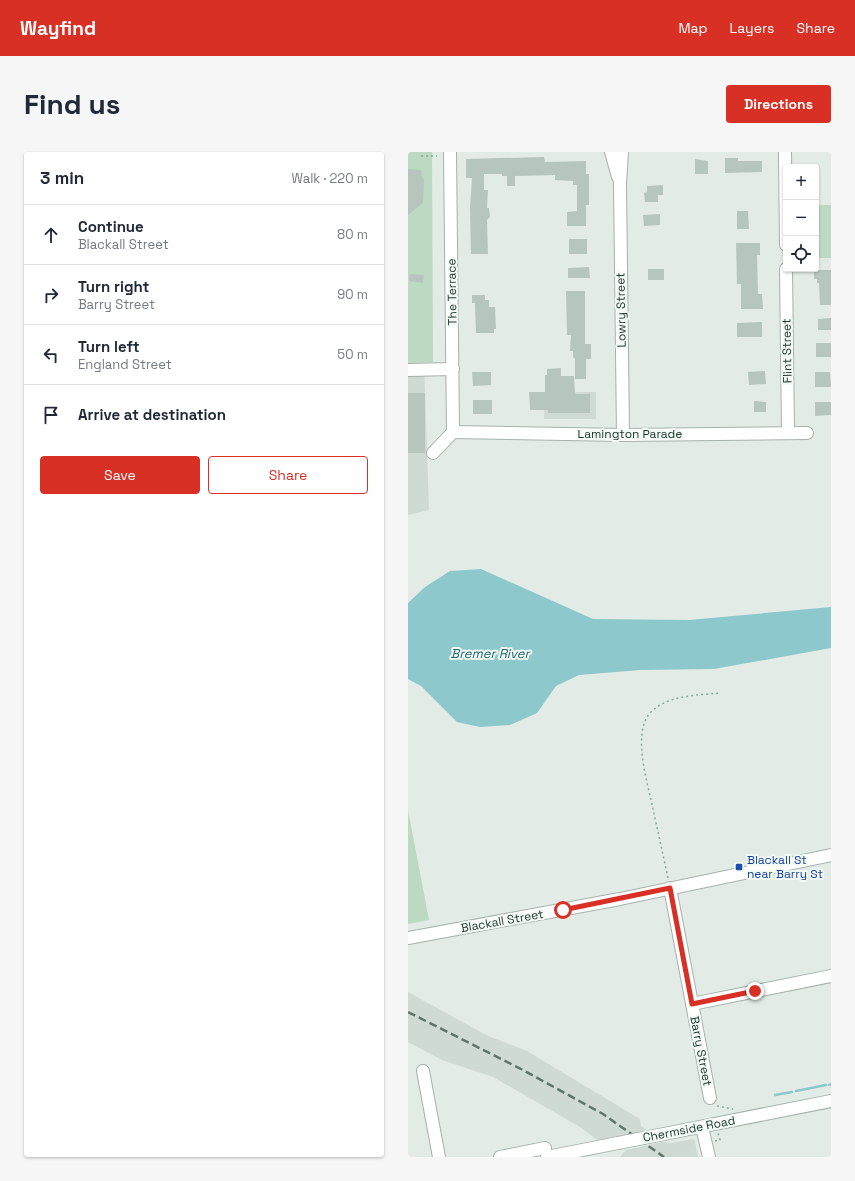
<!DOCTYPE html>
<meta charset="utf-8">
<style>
body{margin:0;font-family:"Space Grotesk",sans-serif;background:#f6f6f7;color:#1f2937}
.controls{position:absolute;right:12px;top:12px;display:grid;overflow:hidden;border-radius:4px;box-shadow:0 1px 3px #0004}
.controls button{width:36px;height:36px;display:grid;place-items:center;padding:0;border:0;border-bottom:1px solid #e0e1e3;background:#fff;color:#1f2937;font:20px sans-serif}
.stop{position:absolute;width:12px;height:12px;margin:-9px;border:3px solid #d93025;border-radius:50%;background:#fff}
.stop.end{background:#d93025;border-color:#fff;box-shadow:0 1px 4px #0008}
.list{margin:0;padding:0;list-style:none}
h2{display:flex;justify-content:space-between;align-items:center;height:52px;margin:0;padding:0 16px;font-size:17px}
h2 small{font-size:13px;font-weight:400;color:#747a83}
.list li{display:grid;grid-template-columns:26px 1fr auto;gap:12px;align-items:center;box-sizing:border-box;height:60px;padding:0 16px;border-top:1px solid #e0e1e3}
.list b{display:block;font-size:15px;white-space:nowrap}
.list p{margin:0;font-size:13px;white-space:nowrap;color:#747a83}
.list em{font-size:13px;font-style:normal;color:#747a83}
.actions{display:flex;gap:8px;padding:12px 16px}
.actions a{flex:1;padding:9px 0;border:1px solid #d93025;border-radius:4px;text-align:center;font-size:14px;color:#d93025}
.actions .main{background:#d93025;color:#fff}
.icon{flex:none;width:22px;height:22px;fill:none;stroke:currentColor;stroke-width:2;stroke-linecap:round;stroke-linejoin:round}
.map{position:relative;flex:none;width:423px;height:1005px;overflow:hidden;border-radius:4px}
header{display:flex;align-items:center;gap:24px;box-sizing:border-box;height:56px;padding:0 20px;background:#d93025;color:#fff}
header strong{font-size:19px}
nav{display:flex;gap:22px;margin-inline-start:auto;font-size:14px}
.intro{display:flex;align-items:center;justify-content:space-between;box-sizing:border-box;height:96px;padding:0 24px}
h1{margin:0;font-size:28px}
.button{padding:10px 18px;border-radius:4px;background:#d93025;color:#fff;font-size:14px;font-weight:700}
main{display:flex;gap:24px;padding:0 24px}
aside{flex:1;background:#fff;border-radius:4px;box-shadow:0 1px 3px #0004}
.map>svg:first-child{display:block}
</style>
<header>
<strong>Wayfind</strong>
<nav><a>Map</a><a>Layers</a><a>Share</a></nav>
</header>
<div class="intro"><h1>Find us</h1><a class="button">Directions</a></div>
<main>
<aside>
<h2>3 min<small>Walk · 220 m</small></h2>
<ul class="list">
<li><svg class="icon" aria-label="ahead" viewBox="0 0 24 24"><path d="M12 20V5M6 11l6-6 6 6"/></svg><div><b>Continue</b><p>Blackall Street</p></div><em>80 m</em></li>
<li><svg class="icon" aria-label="right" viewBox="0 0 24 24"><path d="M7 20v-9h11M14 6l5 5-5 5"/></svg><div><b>Turn right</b><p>Barry Street</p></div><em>90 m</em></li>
<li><svg class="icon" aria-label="left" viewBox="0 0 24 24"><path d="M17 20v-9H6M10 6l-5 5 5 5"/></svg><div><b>Turn left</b><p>England Street</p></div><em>50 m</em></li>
<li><svg class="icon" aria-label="arrive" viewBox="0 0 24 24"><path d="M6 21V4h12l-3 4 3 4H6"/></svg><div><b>Arrive at destination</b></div></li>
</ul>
<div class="actions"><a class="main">Save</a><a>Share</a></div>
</aside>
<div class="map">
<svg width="423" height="1005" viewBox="0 0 423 1005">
<rect width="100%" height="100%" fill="#e2ebe6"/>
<g fill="#d0dad5">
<path d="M0 211H16L21 358 0 363Z"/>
<rect x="136" y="240" width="52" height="27"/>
<path d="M0 840 80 884 119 899 232 967 233 974 240 979 189 988 172 975 85 925 34 908 0 890Z"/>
<path d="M285 987 287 989 290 1005H212L218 998 254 990 263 991Z"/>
</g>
<g fill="#bcdac1">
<path d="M0 0H24L25 210 0 211Z"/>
<rect x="408" y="53" width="15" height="53"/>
<path d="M0 658 21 768 0 772Z"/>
</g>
<path fill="#8dc8cc" d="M73 417 185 467 281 468 423 455V496L306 517 232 518 171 523 148 534 129 561 102 573 72 575 49 570 13 534 0 527V451L17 435 42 419Z"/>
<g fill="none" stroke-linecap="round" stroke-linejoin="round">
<g stroke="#8dc8cc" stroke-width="2.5">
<path d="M421 933 423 932"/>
<path d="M388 939 418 933"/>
<path d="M367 943 384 940"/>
</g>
</g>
<g fill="#b7c5bf">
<path d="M136 5 137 10 178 9V22H181V53H178V74H159V60L169 59V33H165V29L147 28V23L107 24V34H99V24H94V22H76V38H80L79 56H81L82 65 79 68 80 102H63L62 57 64 26H58V7Z"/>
<path d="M317 6H330V9H354V20L317 21Z"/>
<path d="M287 7 300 9V22H287Z"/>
<path d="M0 17 13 18 14 26 16 27 15 51 0 63Z"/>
<path d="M255 33V43H250V50H237L236 41 239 40V34Z"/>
<path d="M329 59H340L341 77H329Z"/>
<path d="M252 62V73L236 74 235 63Z"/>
<rect x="161" y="87" width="18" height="15"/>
<path d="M328 91H352V103H349L350 142H354L355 157H333V132H329Z"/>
<path d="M181 115 182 126H160V116Z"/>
<rect x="240" y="117" width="16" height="11"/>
<path d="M406 118H423V153H412L411 131H409V127H406Z"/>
<path d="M2 122 16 123 15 131 1 129Z"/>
<path d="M158 139H177V192H183V207H178V227H167V207L165 205V199H162L163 183H159Z"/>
<path d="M64 143H77V148H81V155H87L88 177H86V181H68L67 154V151H64Z"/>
<path d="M423 166V178H410V167Z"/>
<path d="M354 170V185H329V171Z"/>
<rect x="408" y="191" width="15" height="14"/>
<path d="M153 216V224H166L167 242H182V261H140V258H122L121 240H137V223H139V217Z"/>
<path d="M357 219 358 232 341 233 340 220Z"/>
<path d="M64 220H83V233L65 234Z"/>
<path d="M407 220H422L423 235H407Z"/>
<rect x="0" y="241" width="17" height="60"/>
<rect x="65" y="248" width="19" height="14"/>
<path d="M346 249 358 250V260H346Z"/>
<path d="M407 250H423V263L407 264Z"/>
</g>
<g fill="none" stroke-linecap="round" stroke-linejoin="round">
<g stroke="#a5b2ac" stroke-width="14">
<g id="minor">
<path d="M42 0 45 280"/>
<path d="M203 0 210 25"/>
<path d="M214 0 212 32 215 283"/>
<path d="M377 0 378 93"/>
<path d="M378 117 380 280"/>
<path d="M0 218 45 217"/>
<path d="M45 280 215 283 399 281"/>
<path d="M25 301 45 280"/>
<path d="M262 736 302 946"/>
<path d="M0 786 212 747 423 703"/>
<path d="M284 852 423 824"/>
<path d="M15 919 31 1005"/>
<path d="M294 975 301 1005"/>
<path d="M246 984 423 949"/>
<path d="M92 1005 137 996"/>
<path d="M139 1005 210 991"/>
</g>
</g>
<g stroke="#84ac9c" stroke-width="1.5" stroke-dasharray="2 3" stroke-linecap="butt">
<path d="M13 4H29"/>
<path d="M260 726C255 703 250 680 245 657 240 632 223 580 243 560 260 543 290 543 313 541"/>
<path d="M309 954 325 957"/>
<path d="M307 989 312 988 310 981"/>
</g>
<use href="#minor" stroke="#fff" stroke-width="12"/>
<path stroke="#5d766d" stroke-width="2.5" stroke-dasharray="8 4" stroke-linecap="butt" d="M0 860 113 917 195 962 256 1005"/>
<g stroke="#a5b2ac" stroke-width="14" stroke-linecap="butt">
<path id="minor-bridge" d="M210 991 246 984"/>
</g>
<use href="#minor-bridge" stroke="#fff" stroke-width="12"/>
</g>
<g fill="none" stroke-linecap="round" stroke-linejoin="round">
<path stroke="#d93025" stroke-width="5" d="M155 758 262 736 284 852 347 839"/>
</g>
<rect fill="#1a4fb4" stroke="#f2f8f4" stroke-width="1.5" x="327" y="711" width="8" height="8" rx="2"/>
<g text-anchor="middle" stroke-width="4" stroke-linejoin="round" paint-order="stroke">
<g font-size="12" fill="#233a32" stroke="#f2f8f4">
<text transform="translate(44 140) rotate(-91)" y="4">The Terrace</text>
<text transform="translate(213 158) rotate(-91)" y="4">Lowry Street</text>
<text transform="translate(379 199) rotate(-91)" y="4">Flint Street</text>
<text x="222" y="286">Lamington Parade</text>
<text transform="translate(94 769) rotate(-10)" y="4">Blackall Street</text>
<text transform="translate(293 899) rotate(79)" y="4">Barry Street</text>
<text transform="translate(281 977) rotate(-11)" y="4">Chermside Road</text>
</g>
<g font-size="12" fill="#164399" stroke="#f2f8f4" text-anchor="start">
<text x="339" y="712">Blackall St<tspan x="339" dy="14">near Barry St</tspan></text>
</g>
<g font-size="13" font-style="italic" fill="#226b72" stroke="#f2f8f4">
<text x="82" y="506">Bremer River</text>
</g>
</g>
</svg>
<div class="controls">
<button>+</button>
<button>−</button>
<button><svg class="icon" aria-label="locate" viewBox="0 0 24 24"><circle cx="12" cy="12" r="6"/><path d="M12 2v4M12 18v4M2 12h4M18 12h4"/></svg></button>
</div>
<div class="stop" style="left:155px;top:758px"></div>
<div class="stop end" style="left:347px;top:839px"></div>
</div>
</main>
